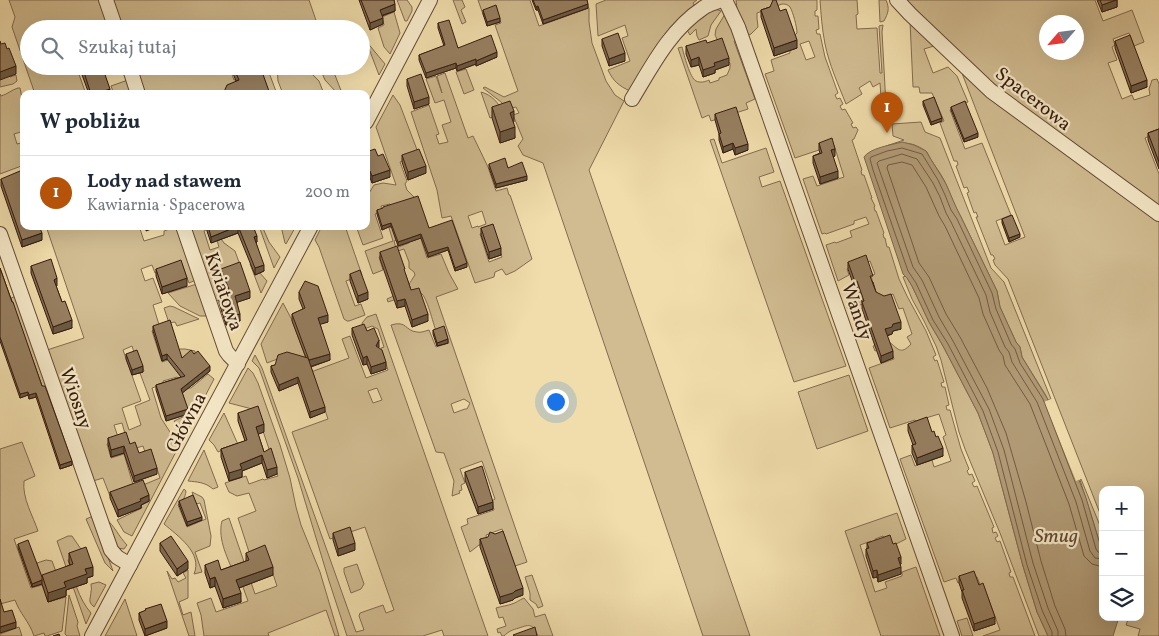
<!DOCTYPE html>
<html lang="pl">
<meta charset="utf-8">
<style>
body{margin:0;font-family:Vollkorn,serif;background:#f6f6f7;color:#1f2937}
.controls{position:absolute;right:15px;bottom:15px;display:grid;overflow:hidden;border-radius:10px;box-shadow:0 5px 20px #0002}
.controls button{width:45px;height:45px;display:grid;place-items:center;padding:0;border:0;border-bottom:1px solid #e0e1e3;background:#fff;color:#1f2937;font:25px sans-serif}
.compass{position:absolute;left:1039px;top:15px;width:45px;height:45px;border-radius:50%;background:#fff;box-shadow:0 5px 20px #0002;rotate:242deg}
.you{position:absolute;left:555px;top:401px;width:18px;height:18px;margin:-12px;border:4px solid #fff;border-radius:50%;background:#1a73e8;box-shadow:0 0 0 8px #1a73e833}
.badge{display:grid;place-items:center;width:32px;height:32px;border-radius:50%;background:#b45309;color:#fff;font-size:16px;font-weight:700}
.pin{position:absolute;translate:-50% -41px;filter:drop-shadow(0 1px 2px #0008)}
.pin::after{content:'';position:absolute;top:26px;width:18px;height:15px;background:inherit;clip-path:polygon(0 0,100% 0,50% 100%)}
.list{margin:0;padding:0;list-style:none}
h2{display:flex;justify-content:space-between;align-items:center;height:65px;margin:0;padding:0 20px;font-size:21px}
h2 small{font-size:16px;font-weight:400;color:#747a83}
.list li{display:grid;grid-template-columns:32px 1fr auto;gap:15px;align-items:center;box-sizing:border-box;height:75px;padding:0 20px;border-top:1px solid #e0e1e3}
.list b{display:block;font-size:19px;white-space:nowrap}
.list p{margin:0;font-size:16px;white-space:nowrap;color:#747a83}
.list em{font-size:16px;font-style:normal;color:#747a83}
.icon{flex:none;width:28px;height:28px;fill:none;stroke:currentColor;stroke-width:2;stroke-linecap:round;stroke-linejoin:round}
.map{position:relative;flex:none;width:1159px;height:636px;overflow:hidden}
.search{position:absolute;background:#fff;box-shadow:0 5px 20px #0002;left:20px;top:20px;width:350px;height:55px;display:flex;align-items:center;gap:12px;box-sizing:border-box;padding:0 18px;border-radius:28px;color:#747a83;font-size:19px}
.panel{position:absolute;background:#fff;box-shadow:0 5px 20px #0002;left:20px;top:90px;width:350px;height:140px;border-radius:10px}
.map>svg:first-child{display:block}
</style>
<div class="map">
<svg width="1159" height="636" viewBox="0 0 1159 636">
<rect width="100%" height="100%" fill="#f1ddac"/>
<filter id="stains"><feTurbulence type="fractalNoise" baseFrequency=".004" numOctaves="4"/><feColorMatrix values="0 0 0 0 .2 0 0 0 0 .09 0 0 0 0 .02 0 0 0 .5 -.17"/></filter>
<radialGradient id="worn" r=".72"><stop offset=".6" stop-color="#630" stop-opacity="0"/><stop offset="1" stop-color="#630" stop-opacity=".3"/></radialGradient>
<g fill="#d1bc91" stroke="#836b4f" fill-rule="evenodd">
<path d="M9 0H100L110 29H29V66H76L86 94H35L12 27 15 17Z"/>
<path d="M112 0H309L319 29H122Z"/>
<path d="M397 0H407L412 7V11L407 21H405Z"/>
<path d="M453 0H462L465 7 461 10 466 22 462 24Z"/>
<path d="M478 0H530L539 26 589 8V22L592 43 606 81 615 95 624 101 589 170 750 636H703L543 163 523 155 518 146 523 139 513 115 519 113 516 107 508 109 501 102 483 88 485 87 504 97 518 91 495 25 501 23 496 6 489 8 491 15 484 17Z"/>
<path d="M606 0H697L693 3 695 7 642 69 630 91C619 86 613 81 608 70L630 61 622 38 628 36 625 25 598 36 596 4Z"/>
<path d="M736 0H817V10L815 11V16H818L819 29 816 30 817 34H820L825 57 838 93 835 95 837 99 840 98 843 104 840 106 842 110 845 109 853 123 851 124 853 128 856 127 858 130 854 139 852 140 862 170 861 171 862 175H864L872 198H871L875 206 874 207 875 211H876L884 233 883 234 884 238H885L887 247H889L899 279 907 296 926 331 936 355 933 357 935 361 937 360 944 382 941 383 942 387H945L949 405 946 406 947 410H950L961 449 969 469 967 471 969 475 972 474 975 481 972 483 974 487 977 486 994 527 992 528 993 533 996 532 998 536 995 538 997 542 1000 541 1011 572 1009 573 1010 577H1013L1035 636H983L1000 630 984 587H981L977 577 958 583 956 578 944 582 900 459 911 455 915 466 932 460 934 467 951 461 943 437 946 435 939 414 916 421 915 420 890 428 869 368 894 359 890 346 875 351 873 346 889 342C898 348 900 356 911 344L907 337 912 334 903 308 899 309 893 294 848 309 847 307 859 303 857 297 875 291 871 276 875 274 870 261 847 269 849 275 838 281 826 245 835 242 836 243 852 237 850 231 869 224 866 217 854 221V224L826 234 825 233 822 234 803 179 813 176 817 186 844 177 834 145 795 158 765 74 774 71 771 60 790 53C789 45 791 38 797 33 797 27 793 12 790 7 787 4 785 4 782 4L757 13V18L758 27 751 34 746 36 737 9ZM809 41 815 57 806 60 800 44Z"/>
<path d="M820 0H857L858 14 856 15 857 29 877 28 880 73H882L879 26 883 25 882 32 887 124 883 125 880 83 873 87 870 81 859 88 862 94 846 104C838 84 829 64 825 44 822 29 821 14 820 0Z"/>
<path d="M879 0H886C890 9 888 13 884 21L880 22Z"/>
<path d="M906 0H1095L1103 21 1132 10 1144 42 1134 46 1129 33 1113 39 1115 45 1112 47 1117 60 1108 63 1122 99 1132 95 1134 100 1150 95 1149 89 1152 80 1157 79 1159 84V132L1145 138 1159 174V207L1041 121 983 75ZM1046 22H1076V52H1046Z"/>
<path d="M715 9 721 11 711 25 708 36 699 40 697 36 696 29 690 35 687 30 705 13Z"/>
<path d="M394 12 400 33 390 54 384 47 378 28 384 25 382 17Z"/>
<path d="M725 14 728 18 736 40 734 41 755 99 746 103 748 109 711 121 709 115 702 118 678 48 682 47C684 55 690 78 696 81 700 83 705 82 709 80L710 83 719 80V78L727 75 730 68V63L727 60 715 35 716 29Z"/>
<path d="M910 21 934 46 924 49 933 73 948 67 957 76 968 102 950 110 965 149 982 143 1011 215 996 221 1005 245 1025 237 960 68 1114 187 1159 221V636H1138L1140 629 1126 625 1129 617H1140V490H1103V521L1008 279 995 265 993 260 995 259 993 255H991L976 217H978L976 212 974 213 967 193 969 192 967 187 964 188 956 166 958 165 957 161H954L940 123 944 121 932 93H920L919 87H913Z"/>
<path d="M366 41 385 64 379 75Z"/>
<path d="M134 66H229L234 80 246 76 260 66 263 72 268 70 277 94H269L239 86 223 92V94H144Z"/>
<path d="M277 66H298L309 71 319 81 324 94H283L278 81Z"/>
<path d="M466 69 474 90 464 94 456 72Z"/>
<path d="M7 70 10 77 16 75 17 81 13 84 0 87V73Z"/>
<path d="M333 70 342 93H337L325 80 322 73Z"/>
<path d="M445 73 468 138 473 136 488 167 496 191 507 188 509 195H510L532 259 515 271 506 275 502 269 495 272 494 277 475 283 451 216 442 218 437 190 411 112 429 105 439 134 436 135 439 144 448 142 442 125 451 122 444 100 435 103 426 79 436 76 442 93 437 76ZM482 211 486 224 478 227V226L472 228 468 216ZM493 229 502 257 489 262 480 234Z"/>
<path d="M128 80 133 94H114L111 86Z"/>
<path d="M18 88H20L24 107V131L14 134 17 144 24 142V165L0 174V94L1 96C8 94 11 90 18 88Z"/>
<path d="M481 92C492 95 499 103 503 113L490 118Z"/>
<path d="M393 95 400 105 419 155 400 162 407 181 405 184 407 190 416 199 409 201 427 258 441 254 449 273 458 289 436 297 527 562 509 568 514 564 502 529 486 535 487 542 479 545 470 552 461 527 468 524 467 519 494 510 492 501 495 499 482 461 460 469 465 483 461 485 462 490 459 491 460 493 452 496 454 481 444 453 436 452 391 325C407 320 405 331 417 332 421 333 425 331 429 330L436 347 449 343 445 329 436 331C433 323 427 297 421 293 420 292 418 292 417 292L388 302 387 299C395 296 402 291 408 285 411 282 412 279 415 275L414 272 409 268V262L404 249 379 257 383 270 373 274 365 251 393 241 389 228 397 225 390 204 381 206 382 211 375 214 383 238 363 245 356 226H366V198L374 185 383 183 396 185 376 127ZM406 237 409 243 396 248 394 241ZM464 399 470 403 467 409H465L454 413 451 404Z"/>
<path d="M921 122 925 132 940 138 991 268 1004 282 1051 399 1048 400 1045 394 1022 357 1020 347 1016 342 1000 307 997 291 961 217C954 205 950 192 944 180 939 170 931 162 927 152 912 141 903 142 886 146L904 140 893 136 892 124Z"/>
<path d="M714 139 722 163 766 148 774 172 759 177 762 187 780 181 846 366 794 382 710 140Z"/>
<path d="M46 226H139L144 241 164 235V231L172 228V226H177L196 280 189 283 182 264 155 273 152 265 141 269 145 281 153 278 162 302 153 305 160 328 152 331 162 362 171 359 180 349H185L195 351V353L177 371 189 388H191L208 374 214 379 185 435 174 421 189 414 177 377 163 381 164 384 152 388 161 418 179 446 132 536 124 532 117 520 142 508 141 505 150 501 143 485 160 478 152 453 146 455 143 446 123 452 119 440 107 444 111 458 124 454 134 488 110 496 103 478 93 481 47 350 84 338ZM132 346 135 355H138L144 371 140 373 150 400 135 406 141 425 129 430 122 408 141 401 123 350ZM122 423 126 437 119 440 114 425Z"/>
<path d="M189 226H212V227L204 231 210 250 219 247 216 237 219 236 224 243 235 251 240 265 219 273 224 287 228 286 231 295 214 302Z"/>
<path d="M259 226H262L269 242 280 257 274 268Z"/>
<path d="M281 226H296L286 244 285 243Z"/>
<path d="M322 226H345L362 275 346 281 355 306 361 304 365 315 349 321H347L344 319 319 247 315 240Z"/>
<path d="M250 264H252L267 281 261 293Z"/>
<path d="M906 276 912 286 929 322 943 346 978 413 993 453 1023 566 1037 612 1048 636H1039L1000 533 965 449 959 432 941 360 936 346 924 321 912 299 903 277Z"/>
<path d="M197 284 207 316H200L180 306 168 293Z"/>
<path d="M16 296 48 387 42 389 11 298Z"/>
<path d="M283 303 292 320 311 372 349 358 342 339 350 336 366 378 388 370 381 348 384 347 378 329 372 326 364 329 362 323 367 317 376 314 488 636H444L442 630 423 636H347L329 581 298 478 259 368 252 361 255 355 262 368 356 632 364 630 359 616 360 613 383 605 386 613 394 610 365 527 330 539 292 432 328 419 316 384 288 355 267 363 261 344ZM377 388 382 400 373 403 368 391Z"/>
<path d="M170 306 174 307 199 319 177 326 175 322 169 323 164 308Z"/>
<path d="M248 368 253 373 258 383 280 445 290 478 296 507 301 525 320 572 339 636H335L326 610 268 633 269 636H204L201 615 197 603 211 598 216 612 248 601 239 576 235 577C229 560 217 540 222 521L229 518 255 594 277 586 265 550 250 555 238 518 256 511 249 493 237 496 229 492 225 483 246 476 249 484 263 479 264 480 278 476 256 410 229 403Z"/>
<path d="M849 375 868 431 817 449 798 392Z"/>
<path d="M224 413 240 449 233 445 218 452 214 445 209 440Z"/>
<path d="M22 442 35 476 24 481C22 498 33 516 38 531L14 539 31 588 42 585 48 602 66 597 62 631 47 636H45L44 633 34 636C29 621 20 614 15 600L0 604V449Z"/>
<path d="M204 450 218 487 213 489C205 482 197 482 188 481Z"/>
<path d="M1081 479 1103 533V554L1093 521 1080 480Z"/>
<path d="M184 489 186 491C185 498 183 501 178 505L187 527 206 519 200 503 196 504 192 492 202 497 204 500 211 536 210 546 195 552 202 572 194 574C203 553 178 536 164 524Z"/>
<path d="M897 513 906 539 892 546 886 543 883 536 875 539 877 545 872 546 871 541 860 545 875 592 887 588 885 582 902 576V572L916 567 940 636H881L845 531Z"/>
<path d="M93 516 113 571 105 563 86 519Z"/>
<path d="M106 519C114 525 119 537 127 545L124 549 117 548Z"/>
<path d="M68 536H72L85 555 68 560C74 579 78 598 91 613L86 624 57 541Z"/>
<path d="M46 560 52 561 58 577 41 582 37 563Z"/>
<path d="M357 564 364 584 361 589 351 593 344 572V568Z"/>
<path d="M188 570V598L179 602 183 615 191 612 195 636H189L167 571 172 579 175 578 178 582 186 578 183 573Z"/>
<path d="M532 575 543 606 538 608 536 604 530 600V593L525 577Z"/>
<path d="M99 582 106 585 94 607C87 601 91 599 91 591 92 589 91 587 91 584Z"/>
<path d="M69 595 78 622 77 626 80 636H67L65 634Z"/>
<path d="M524 598 533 609 535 617 545 614 553 636H538C533 624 530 624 519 628 512 630 509 631 504 636H502L500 632 498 633 497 629 506 626 503 617 499 618 496 608C502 606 507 606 512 604 516 603 519 600 524 598Z"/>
<path d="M125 599 137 636H105Z"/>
<path d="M967 618 973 636H962L957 621Z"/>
<path d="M19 627 22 636H0V634Z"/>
</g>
<path fill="#b19b76" stroke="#7f674c" d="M902 142 914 145 926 151C932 162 940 173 946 184 951 195 955 206 961 217L997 291 1000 307 1016 342 1020 347 1022 357 1047 398 1086 498 1103 554V617H1119L1113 636H1048L1037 612 1023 566 993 453 978 413 943 346 929 322 912 286 907 278 903 274 864 157C870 148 891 145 902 142Z"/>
<path fill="#f1ddac" d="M1051 399 1081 479 1076 481 1044 402Z"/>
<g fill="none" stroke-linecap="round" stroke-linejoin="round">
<g stroke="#735a42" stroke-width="1">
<path d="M1052 636V632L1042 610 1027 565 998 452 983 411 948 344 933 320 916 283 908 271 873 170 870 159 871 157 887 151 902 148 922 154 938 180 945 195 951 210 957 219 992 293 996 309 1011 344 1015 349 1020 363 1043 399 1082 500 1096 549 1098 552 1103 553"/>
<path d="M1058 636V631L1048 608 1033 563 1004 450 989 409 953 341 939 317 922 280 913 267 879 169 877 163 879 161 902 154 917 159 933 183 940 197 946 213 951 222 986 295 990 312 1005 347 1009 352 1012 362 1037 402 1076 502 1090 551 1095 558 1103 559"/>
<path d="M1066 636 1065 629 1055 606 1041 561 1026 502 1006 433 987 388 960 337 946 314 929 277 919 263 887 168 888 165 902 162 912 165 926 187 939 216 945 226 979 298 983 314 999 350 1003 356 1005 365 1030 404 1069 504 1084 556 1092 564 1103 567"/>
</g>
<g stroke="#644b35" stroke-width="16">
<g id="street">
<path d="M106 0 116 29"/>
<path d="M725 0 738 27 952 636"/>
<path d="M897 0 910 14 991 91 1159 214"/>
<path d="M129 66 138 94"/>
<path d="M632 99C652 66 670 30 703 8 708 4 715 3 721 0"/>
<path d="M366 122 430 0"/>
<path d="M183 226 226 351 229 355 238 364"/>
<path d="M0 234 111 550 117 557 130 565"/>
<path d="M92 636 311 226"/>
</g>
</g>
<use href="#street" stroke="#f6e9c9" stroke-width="14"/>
</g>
<g fill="#826d53" stroke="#351a0d">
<path d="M359 0H394L395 11 382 16 383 24 370 30Z"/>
<path d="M532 0H587L588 8 543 24 538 10H536Z"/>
<path d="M1097 0H1117V7L1102 12Z"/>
<path d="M770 7 797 48 774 56 761 17V10Z"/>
<path d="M483 10 500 22 487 26 483 14Z"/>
<path d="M438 23 458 48 497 57 476 66V64L457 71 456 68 426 78 419 60V55L444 46 438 28Z"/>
<path d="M602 39 625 61 609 66 602 46Z"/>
<path d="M1115 41 1147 87 1131 93 1115 48Z"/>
<path d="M707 43 729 65 715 70V73L703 77 699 65 691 67 686 54V46Z"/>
<path d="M81 66H102L110 94H89L81 72Z"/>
<path d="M231 66H271L236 81 231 68Z"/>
<path d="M407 79 429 104 414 109 407 86Z"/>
<path d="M923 101 942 121 931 125 923 105Z"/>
<path d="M492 107 514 122H513L515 138 500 143 492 118Z"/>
<path d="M951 107 978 137 964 142 951 110Z"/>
<path d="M715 114 748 150 735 155 733 149 723 153 719 140V134L715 120Z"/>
<path d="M1159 129V169L1148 140V133Z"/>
<path d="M819 143 835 156 833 157 838 178 820 184 813 163V156L820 153 819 150Z"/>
<path d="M366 152 378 156 390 177 372 183 370 178 366 184Z"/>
<path d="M402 155 426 173 408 180 402 162Z"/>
<path d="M489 164 508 168 527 180 496 188 489 168Z"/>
<path d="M1 179 24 226 42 240 22 247 1 186Z"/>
<path d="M377 210 429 228 467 267 455 271 448 250 428 257 421 238 398 246 391 226 382 230 377 214Z"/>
<path d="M1002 219 1020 237 1009 242 1002 223Z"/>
<path d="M207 226H253L257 242 256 243 264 271 255 275 238 233 211 243 207 231Z"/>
<path d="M481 228 501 255 489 259 481 235Z"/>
<path d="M380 252 405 273 411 290 428 321 412 327 405 306 397 308 380 259Z"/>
<path d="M848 262 873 282 876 292 901 329 893 331 892 334 887 336 893 358 881 363 862 309V302L857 288 855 289 848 269Z"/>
<path d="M31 266 57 286H56L62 302 72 328 53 334 31 273Z"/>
<path d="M0 268 42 386 72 465 60 469 36 397 29 399 28 395 20 398 0 341Z"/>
<path d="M156 269 187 286 162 294 156 276Z"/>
<path d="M221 269 250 298 237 302 240 321 226 325 219 303V295L227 293 221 277Z"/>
<path d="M350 274 368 299 358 303 350 281Z"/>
<path d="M299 292 328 322 320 324 330 360 311 367 325 412 310 418 298 383 279 391 271 372V366L306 358 292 321V314L303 309 299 299Z"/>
<path d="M153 326 182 358 194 354 210 371 182 393 188 414 166 421 156 390V385L181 377 167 359 162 361 153 331Z"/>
<path d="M352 328 367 331 379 347 378 348 386 369 371 374 367 364 363 365 352 335Z"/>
<path d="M433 330 448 343 437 346 433 334Z"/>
<path d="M126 354 143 372 132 375 126 359Z"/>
<path d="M238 413 264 432 258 434 264 452 277 474 267 478 262 463 242 471V477L229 481 221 457V449L245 441 238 421Z"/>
<path d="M908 424 932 432 943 456 917 465 912 453V445H913L908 431Z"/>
<path d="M108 438 130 444 157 474 134 482 124 453 111 457 108 444Z"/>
<path d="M465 472 493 509 478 514 465 480Z"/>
<path d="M110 492 149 501 141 505V508L118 517 110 498Z"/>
<path d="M179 501 202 520 187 526 179 505Z"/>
<path d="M333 533 355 550 338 556 333 540Z"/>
<path d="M480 539 523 595 515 598 513 600 500 604 480 547Z"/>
<path d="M160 543 188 569 177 576 160 551Z"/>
<path d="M867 543 893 544 901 564 900 565 901 574 878 582 877 577 873 578 866 556V549L867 548Z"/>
<path d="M18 544 42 577 70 565 69 562V553L93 576 87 578V583L66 590V596L48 602 42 584 32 587 18 548Z"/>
<path d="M246 553 273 575 239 588 241 602 223 608 215 586 210 588 205 573V565L221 570 246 561Z"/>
<path d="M959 576 979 585 995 624 974 631 962 598V592L959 583Z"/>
<path d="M145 611 167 628 145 636 139 620V613Z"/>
</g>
<g fill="#6a5943" stroke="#351a0d">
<path d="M1116 0H1117V7L1102 12V5Z"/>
<path d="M395 4V11L380 16V10Z"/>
<path d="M588 4V8L543 24V20Z"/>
<path d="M538 6V10H536V7Z"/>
<path d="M383 18V24L370 30V23Z"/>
<path d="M500 18V22L487 26V22Z"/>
<path d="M797 40V48L774 56V48Z"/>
<path d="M497 52V57L476 66V61Z"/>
<path d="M625 53V61L609 66V59Z"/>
<path d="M699 57V65L691 67V60Z"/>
<path d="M729 58V65L715 70V73L703 77V70L714 63Z"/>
<path d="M476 59V64L457 71V66Z"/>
<path d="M456 63V68L426 78V73Z"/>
<path d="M16 66V74L0 80V72Z"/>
<path d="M260 66H271L260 71Z"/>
<path d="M1147 80V87L1131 93V86Z"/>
<path d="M110 89V94H95Z"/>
<path d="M429 97V104L414 109V102Z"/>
<path d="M514 111V122L510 123V113Z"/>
<path d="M942 118V121L931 125V122Z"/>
<path d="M515 127V138L500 143V132Z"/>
<path d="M978 133V137L964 142V139Z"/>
<path d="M733 143V149L723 153V147Z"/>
<path d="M748 144V150L735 155V148Z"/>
<path d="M835 149V156L831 157V150Z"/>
<path d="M426 166V173L408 180V172Z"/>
<path d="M390 170V177L372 183V176Z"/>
<path d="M370 171V178L366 184V177Z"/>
<path d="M838 171V178L820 184V177Z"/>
<path d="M527 176V180L496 188V184Z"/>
<path d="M391 223V226L382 230V226Z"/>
<path d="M146 226H159L146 231Z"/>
<path d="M238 226V233L211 243V237Z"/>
<path d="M42 233V240L22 247V240Z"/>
<path d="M421 234V238L398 246V242Z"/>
<path d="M1020 234V237L1009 242V238Z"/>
<path d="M257 236V242L254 244V237Z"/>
<path d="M448 247V250L428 257V253Z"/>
<path d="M501 248V255L489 259V252Z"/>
<path d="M467 263V267L455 271V268Z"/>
<path d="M264 265V271L255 275V268Z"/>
<path d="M57 278V286L54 287V280Z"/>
<path d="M187 278V286L162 294V287Z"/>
<path d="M857 281V288L855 289V282Z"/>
<path d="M250 291V298L235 303V296Z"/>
<path d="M368 292V299L358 303V296Z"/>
<path d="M405 299V306L397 308V301Z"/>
<path d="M240 314V321L226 325V318Z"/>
<path d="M428 314V321L412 327V320Z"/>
<path d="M328 315V322L318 325V318Z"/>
<path d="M72 320V328L53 334V327Z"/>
<path d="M901 322V329L893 331 892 334 885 336V329L893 324Z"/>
<path d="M448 339V343L437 346V343Z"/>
<path d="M379 340V347L376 354V346Z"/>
<path d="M893 351V358L881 363V356Z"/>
<path d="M167 354V359L162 361V356Z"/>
<path d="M330 354V360L309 367V360Z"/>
<path d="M367 356V364L363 365V358Z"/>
<path d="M386 362V369L371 374V367Z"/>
<path d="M143 366V372L132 375V370Z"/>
<path d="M210 366V371L181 394V389Z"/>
<path d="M298 377V383L279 391V385Z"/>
<path d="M28 392V395L20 398V394Z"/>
<path d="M36 393V397L29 399V395Z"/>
<path d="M325 407V412L310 418V412Z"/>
<path d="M188 409V414L166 421V416Z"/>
<path d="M264 424V432L256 435V427Z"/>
<path d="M124 446V453L111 457V450Z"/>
<path d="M943 448V456L917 465V458Z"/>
<path d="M262 455V463L242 471V477L229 481V473L240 464Z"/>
<path d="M72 461V465L60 469V465Z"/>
<path d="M277 467V474L267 478V470Z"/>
<path d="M157 468V474L134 482V476Z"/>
<path d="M149 495V501L141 505V508L118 517V510Z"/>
<path d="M493 502V509L478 514V507Z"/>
<path d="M202 517V520L187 526V522Z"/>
<path d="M355 543V550L338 556V549Z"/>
<path d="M901 557V564L898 565V558Z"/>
<path d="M188 561V569L177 576V569Z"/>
<path d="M93 567V576L87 578V583L66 590V596L48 602V593L85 569Z"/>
<path d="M273 567V575L236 589V580Z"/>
<path d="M901 567V574L878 582V575Z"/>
<path d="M877 570V577L873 578V571Z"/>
<path d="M215 577V586L210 588V579Z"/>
<path d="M42 580V584L32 587V584Z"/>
<path d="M523 588V595L515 598 513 600 500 604V597Z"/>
<path d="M241 593V602L223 608V599Z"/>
<path d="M995 617V624L974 631V624Z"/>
<path d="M167 621V628L145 636V629Z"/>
<path d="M16 622V628L0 633V627Z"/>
</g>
<g fill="#977f60" stroke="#351a0d">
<path d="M361 0H394L395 4 380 10 383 18 370 23Z"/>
<path d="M533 0H587L588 4 543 20 538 6 536 7Z"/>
<path d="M773 0H776L780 11 786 9 797 40 774 48 761 10 770 7Z"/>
<path d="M1100 0H1116L1102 5Z"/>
<path d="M496 5 500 18 487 22 483 10Z"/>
<path d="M449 20 458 48 491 35 497 52 476 61V59L457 66 456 63 426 73 419 55 445 45 438 23Z"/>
<path d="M618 33 625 53 609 59 602 39Z"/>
<path d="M1130 35 1147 80 1131 86 1115 41Z"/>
<path d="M722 38 729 58 714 63 715 66 703 70 699 57 691 60 686 46 706 40 707 43Z"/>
<path d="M0 41 1 44 5 43 7 49 9 48 16 66 0 72Z"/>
<path d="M82 66H102L110 89 95 94H91Z"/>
<path d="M233 66H260L270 94H223L227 85 239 80Z"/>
<path d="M421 74 429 97 414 102 407 79Z"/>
<path d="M934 97 942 118 931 122 923 101Z"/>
<path d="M510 101 514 111 510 113 515 127 500 132 492 107Z"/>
<path d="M965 101 978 133 964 139 951 107Z"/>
<path d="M736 107 748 144 735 148 733 143 723 147 719 134 721 133 715 114Z"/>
<path d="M1159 129V162L1148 133Z"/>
<path d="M832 138 835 149 831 150 838 171 820 177 813 156 822 153 819 143Z"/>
<path d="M375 149 378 156 383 154 390 170 372 176 370 171 366 177V152Z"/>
<path d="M419 149 426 166 408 172 402 155Z"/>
<path d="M505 158 508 168 522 162 527 176 496 184 489 164Z"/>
<path d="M20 171 24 182V226H39L42 233 22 240 1 179Z"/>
<path d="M418 196 429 228 452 220 467 263 455 268 448 247 428 253 421 234 398 242 391 223 382 226 377 210 383 208V207Z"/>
<path d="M1012 215 1020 234 1009 238 1002 219Z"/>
<path d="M493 224 501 248 489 252 481 228Z"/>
<path d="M208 226H253L257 236 254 237 264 265 255 268 238 226 211 237Z"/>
<path d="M397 246 405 269H404L411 290 419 288 428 314 412 320 405 299 397 301 380 252Z"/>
<path d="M866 255 873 276H870L876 292 884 296 891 294 901 322 893 324 892 327 885 329 893 351 881 356 862 302 864 301 857 281 855 282 848 262Z"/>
<path d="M51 259 57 278 54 280 62 302 65 301 72 320 53 327 31 266Z"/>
<path d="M181 260 187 278 162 287 156 269Z"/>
<path d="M240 262 250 291 235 296 240 314 226 318 219 295 230 292 221 269Z"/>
<path d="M0 268 12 302H13L42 386H45L72 461 60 465 36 393 29 395 28 392 20 394 0 337Z"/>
<path d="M360 270 368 292 358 296 350 274Z"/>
<path d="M305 281 318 286 328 315 318 318 330 354 309 360 292 314 305 308 299 292Z"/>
<path d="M170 320 182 358 191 350 194 354 198 351 210 366 181 389 188 409 166 416 156 385 185 376 167 354 162 356 153 326Z"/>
<path d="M364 324 367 331 374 328 379 340 376 346 382 350 386 362 371 367 367 356 363 358 352 328Z"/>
<path d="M444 326 448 339 437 343 433 330Z"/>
<path d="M137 350 143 366 132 370 126 354Z"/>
<path d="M287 352 308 358 325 407 310 412 298 377 279 385 271 366 275 365 278 355Z"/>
<path d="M258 406 264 424 256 427 264 452 271 448 277 467 267 470 262 455 240 464 242 469 229 473 221 449 247 440 238 413Z"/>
<path d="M927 417 932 432 934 431 936 437 938 436 943 448 917 458 912 445 916 444 908 424Z"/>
<path d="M126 432 130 444 135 442 139 453 151 449 157 468 134 476 124 446 111 450 108 438Z"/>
<path d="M482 466 493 502 478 507 465 472Z"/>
<path d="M143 480 149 495 140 499 141 501 118 510 110 492Z"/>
<path d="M193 495 202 517 187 522 179 501Z"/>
<path d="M350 527 355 543 338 549 333 533Z"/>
<path d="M503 531 523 588 515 591 513 593 500 597 480 539 488 537 490 532 495 534Z"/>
<path d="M890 535 893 544 896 543 901 557 898 558 901 567 878 575 877 570 873 571 866 549 869 548 867 543Z"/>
<path d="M171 536 188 561 177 569 160 543Z"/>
<path d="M28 540 42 577V580L32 584 18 544Z"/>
<path d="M265 545 273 567 236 580 241 593 223 599 215 577 210 579 205 565 218 560 221 570 249 560 246 553Z"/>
<path d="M86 547 93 567 85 569 87 574 64 582 66 587 48 593 42 575 73 564 69 553Z"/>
<path d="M974 571 979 585 983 583 995 617 974 624 962 590H964L959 576Z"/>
<path d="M0 599 4 612 12 610 16 622 0 627Z"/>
<path d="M161 604 167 621 145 629 139 613 146 610 145 609Z"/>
<path d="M535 627 537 636H514L513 635Z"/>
<path d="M59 634 60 636H53Z"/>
</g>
<g text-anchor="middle" stroke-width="4.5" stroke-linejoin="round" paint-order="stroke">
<g font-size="19" fill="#351a0d" stroke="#f6e9c9">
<text transform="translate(1034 98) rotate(38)" y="7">Spacerowa</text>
<text transform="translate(225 291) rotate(71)" y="7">Kwiatowa</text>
<text transform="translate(858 311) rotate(71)" y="7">Wandy</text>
<text transform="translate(77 398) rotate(71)" y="7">Wiosny</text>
<text transform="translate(185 422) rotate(-62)" y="7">Główna</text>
</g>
<g font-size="20" font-style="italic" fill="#604732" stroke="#f6e9c9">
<text x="1056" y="542">Smug</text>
</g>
</g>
<rect width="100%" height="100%" filter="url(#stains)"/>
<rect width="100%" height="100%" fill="url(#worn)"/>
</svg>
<div class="controls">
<button>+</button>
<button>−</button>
<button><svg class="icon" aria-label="layers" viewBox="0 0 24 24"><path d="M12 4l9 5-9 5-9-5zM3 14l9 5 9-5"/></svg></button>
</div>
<svg class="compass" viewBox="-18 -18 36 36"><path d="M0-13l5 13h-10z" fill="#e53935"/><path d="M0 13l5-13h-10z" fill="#747a83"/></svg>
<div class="you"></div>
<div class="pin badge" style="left:887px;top:133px">1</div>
<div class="search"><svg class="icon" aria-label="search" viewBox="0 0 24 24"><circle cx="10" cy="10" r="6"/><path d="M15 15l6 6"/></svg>Szukaj tutaj</div>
<section class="panel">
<h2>W pobliżu<small></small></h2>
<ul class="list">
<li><span class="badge">1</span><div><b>Lody nad stawem</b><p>Kawiarnia · Spacerowa</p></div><em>200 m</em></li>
</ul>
</section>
</div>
